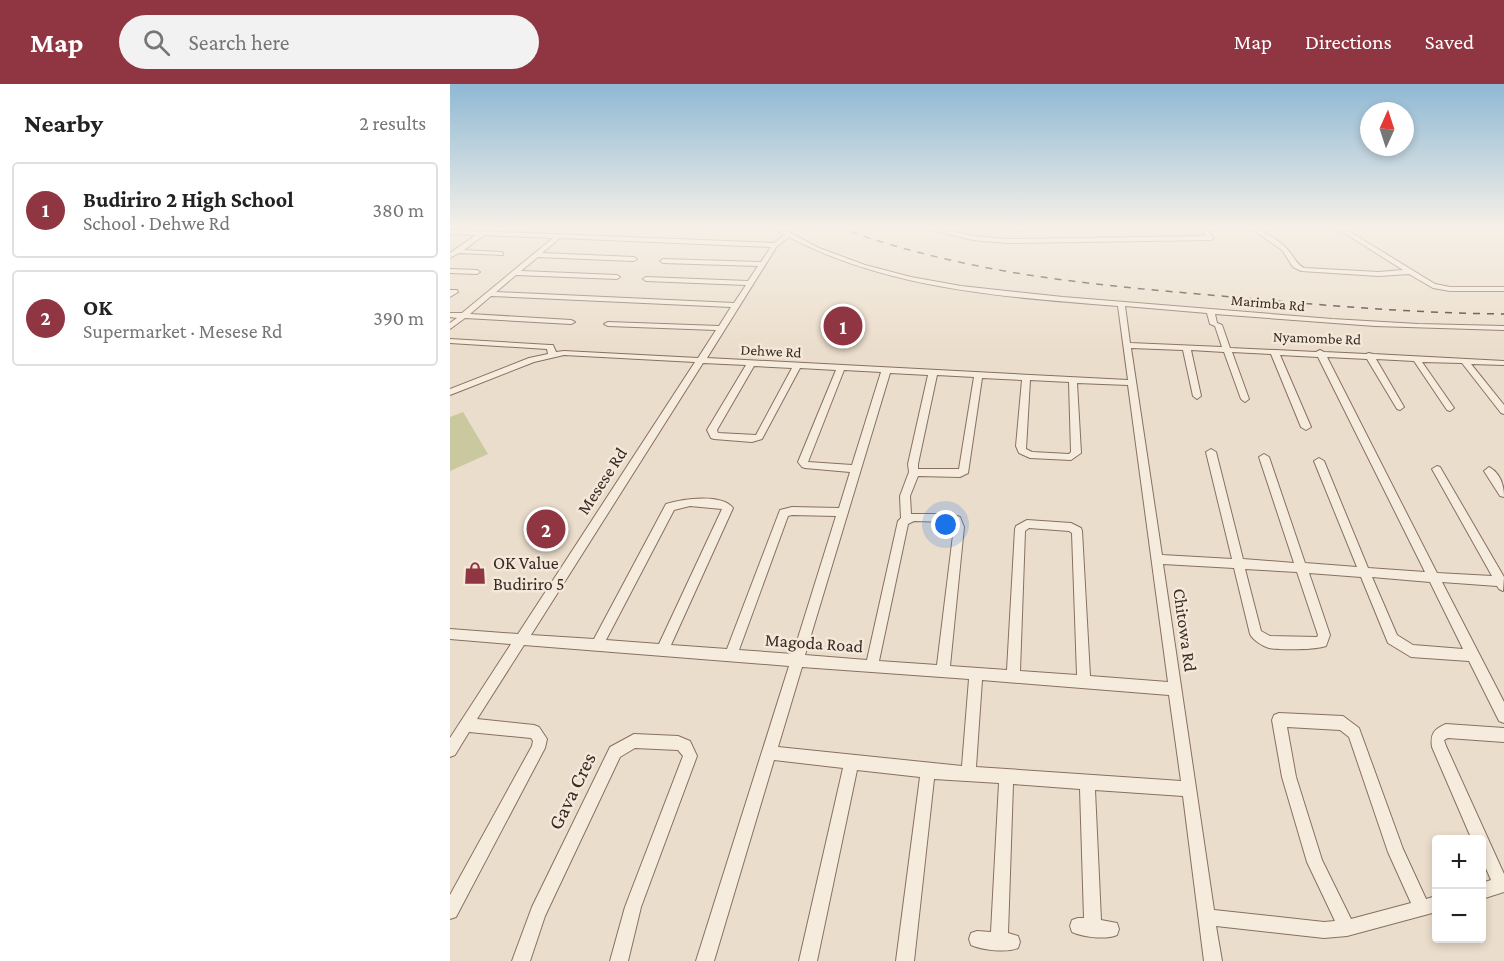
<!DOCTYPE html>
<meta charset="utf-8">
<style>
body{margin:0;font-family:"Crimson Pro",serif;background:#f2f2f2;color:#222}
.controls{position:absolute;right:18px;bottom:18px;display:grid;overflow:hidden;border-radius:6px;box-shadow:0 3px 9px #0003}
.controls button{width:54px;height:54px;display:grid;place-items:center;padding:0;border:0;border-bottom:2px solid #e0e0e0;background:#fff;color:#222;font:30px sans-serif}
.compass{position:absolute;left:910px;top:18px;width:54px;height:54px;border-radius:50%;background:#fff;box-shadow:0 3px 9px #0003;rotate:3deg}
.you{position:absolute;left:496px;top:441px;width:21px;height:21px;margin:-15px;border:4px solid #fff;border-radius:50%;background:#1a73e8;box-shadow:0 0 0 9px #1a73e833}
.badge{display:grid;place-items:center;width:39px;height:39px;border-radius:50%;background:#903643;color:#fff;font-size:20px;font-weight:700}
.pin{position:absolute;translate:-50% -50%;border:3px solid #fff;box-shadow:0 2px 6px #0006}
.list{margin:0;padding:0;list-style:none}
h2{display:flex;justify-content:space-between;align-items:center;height:78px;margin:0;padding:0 24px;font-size:26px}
h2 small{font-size:20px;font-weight:400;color:#767676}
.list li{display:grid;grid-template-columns:39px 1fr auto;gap:18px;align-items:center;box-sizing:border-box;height:96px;margin:0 12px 12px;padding:0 12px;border:2px solid #e0e0e0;border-radius:6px}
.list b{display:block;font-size:22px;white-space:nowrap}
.list p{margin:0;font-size:20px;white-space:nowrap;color:#767676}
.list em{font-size:20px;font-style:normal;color:#767676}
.icon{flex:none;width:33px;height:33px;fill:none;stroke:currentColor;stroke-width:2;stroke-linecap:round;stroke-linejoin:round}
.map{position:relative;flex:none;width:1054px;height:877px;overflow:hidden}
header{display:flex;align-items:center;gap:36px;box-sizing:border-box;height:84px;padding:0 30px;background:#903643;color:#fff}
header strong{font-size:28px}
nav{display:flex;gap:33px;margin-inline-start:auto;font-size:21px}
.search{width:420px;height:54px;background:#f2f2f2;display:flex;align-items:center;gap:15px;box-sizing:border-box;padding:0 21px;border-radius:33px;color:#767676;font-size:22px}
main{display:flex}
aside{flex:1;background:#fff}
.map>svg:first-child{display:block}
</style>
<header>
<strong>Map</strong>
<div class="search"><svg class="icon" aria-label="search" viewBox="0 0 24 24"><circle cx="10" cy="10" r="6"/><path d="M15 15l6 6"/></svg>Search here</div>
<nav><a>Map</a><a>Directions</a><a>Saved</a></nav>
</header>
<main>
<aside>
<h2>Nearby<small>2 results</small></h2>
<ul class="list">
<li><span class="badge">1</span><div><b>Budiriro 2 High School</b><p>School · Dehwe Rd</p></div><em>380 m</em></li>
<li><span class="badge">2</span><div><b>OK</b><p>Supermarket · Mesese Rd</p></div><em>390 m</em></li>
</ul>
</aside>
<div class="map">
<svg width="1054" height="877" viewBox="0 0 1054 877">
<rect width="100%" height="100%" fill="#ebddcb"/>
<path fill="#c9c89f" d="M13 328 38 370 0 387V333Z"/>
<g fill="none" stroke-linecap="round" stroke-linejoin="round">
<g stroke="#877061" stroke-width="2">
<g id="minor">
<path d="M321 143H329L369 164 415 181 461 193 511 202 613 213 882 235 968 240 1054 242V246L925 242 765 230 767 239 772 241 780 264 866 268 870 266 874 268 916 270 919 269 923 270 1054 277V281L1021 280 1054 321V330L1051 329 1012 279 972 278 1004 324 1000 327 997 326 964 277 926 275 954 323 950 326 947 325 917 275 877 273 987 489 1042 492 982 385 987 382 990 383 1054 493 1053 507 1049 505 1047 502 992 498 1054 618V639L1049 637 1019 577 961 573 938 559 911 493 859 489 880 551 876 562C865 566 831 566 819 564 812 562 803 556 800 550L784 484 713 480 764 826 874 838 885 837 857 778 832 693 822 636 824 631 829 629 893 632 909 644 953 765 976 815 986 812V828L897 852 874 854 766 842 772 877H754L733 712 645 706 651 836 667 839 669 845 667 851C655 856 634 853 622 848L620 842 622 836 628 834H634L630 705 563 700 558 849 568 852 570 858 568 864C556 869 533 866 521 861L519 855 521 849 527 847 541 848 549 699 484 695 464 877H446L470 693 407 686 367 877H349L393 684 324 676 264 877H246L339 582 74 561 27 635 84 641 89 643 97 655 95 664 6 833 0 835V811L82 662 83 657 81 654 19 648 5 671 0 673V654L61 560 0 555V545L68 550 245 278 114 271 84 278 0 311V305L79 274 98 270 97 265 0 259V255L100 261H103L106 268 114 267 248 274 266 246 158 242 154 240 158 238 269 242 281 223 41 212 20 230 121 236 125 238 121 240 15 234 0 245V239L7 234 0 233V229H12L103 154 34 151 14 166 51 168 53 169V171L9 169 0 174V169L26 151 0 150V146L324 159 334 151ZM339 153C440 206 556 213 668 222L678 296 257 274 327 162ZM110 154 321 163 311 178 213 175 210 177 213 179 308 182 298 197 196 193 193 195 196 197 296 201 284 219 46 208 66 191 167 195 170 193 167 191 71 187 88 173 184 177 187 175 184 173 92 169ZM675 222 757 229 760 240 765 242 772 263 680 259ZM681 264 733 266 743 312 747 315 751 312 741 266 774 268 791 315 795 318 799 315 782 268 821 270 851 343 856 346 861 343 830 271 868 273 975 488 918 484 874 377 869 374 864 377 907 483 855 479 819 373 814 370 809 373 844 479 793 475 766 368 761 365 756 368 782 475 712 471ZM253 279 296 281 257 346 261 354 264 355 302 358 312 355 350 284 386 286 348 378 352 383 355 384 400 388 389 424 342 423 330 426 277 565 221 561 283 424C271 409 233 415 216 420L144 555 81 551ZM304 282 342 284 306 351 268 349 267 346ZM394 286 431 288 402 381 358 378ZM440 289 478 291 458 380 459 388 450 412 451 434 448 437 417 576 355 571ZM487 291 524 293 509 385H468V380ZM532 294 572 296 566 362 569 369 580 374 621 376 631 369 627 299 678 301 718 598 640 592 632 447 631 444 621 439 577 436 566 442 565 445 557 586 500 582 514 443 510 433 501 430H461L460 412 468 392 510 393 518 389ZM580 296 619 298 621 368 619 370 582 368 576 365ZM240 422 272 425 209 560 156 556 224 426ZM342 431 386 432 343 570 289 566 338 432ZM464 437 500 438 504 443 487 581 429 577 458 440ZM579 444 619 447 622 449 627 591 570 587 575 447ZM795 485 847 488 868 551 867 553 820 552 811 547ZM922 493 980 498 1013 565 963 561 947 551ZM352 583 519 595 512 682 328 663ZM532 596 719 611 731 697 526 683ZM837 643 890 646 899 653 938 768 961 819 901 835 872 776 846 693Z"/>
<path d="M469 143H480L523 152 558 155 756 152 749 143H755L764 154 761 156 558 159 523 156Z"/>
<path d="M799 143C809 143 831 158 838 166 844 173 846 180 854 184L929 188 953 186 885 143H892L985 200 1000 203H1054V207H1000L983 204 959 190 929 192 851 187 843 183 832 166Z"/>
<path d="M0 185 27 186 30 188 27 190 0 189Z"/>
<path d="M0 206H7L8 208 0 213Z"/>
<path d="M1039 383C1050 389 1054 401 1054 413L1050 412 1034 387Z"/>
<path d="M996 640 1054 644V658L998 654 994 656 996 662 1054 790V808L1032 815V799L1041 796 1032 775V756H1022L982 663C980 650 984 645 996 640Z"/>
<path d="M184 650 228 652 240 657 247 672 191 823 178 877H160L175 823 233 672 228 666 185 664 170 673 95 832 80 877H62L82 823 160 663Z"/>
</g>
</g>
<use href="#minor" fill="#f6ecde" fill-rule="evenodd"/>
<path stroke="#392a22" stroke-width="1.5" stroke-dasharray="7 7" stroke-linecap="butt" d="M387 143C510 188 631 200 760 211 858 220 956 229 1054 230"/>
</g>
<linearGradient id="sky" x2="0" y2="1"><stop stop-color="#8fb9d4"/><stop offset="0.54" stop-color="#f6f0e8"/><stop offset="1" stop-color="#f6f0e8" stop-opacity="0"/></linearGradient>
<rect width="1054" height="266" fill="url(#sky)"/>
<defs>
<g id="shop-bare" transform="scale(1.8)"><path d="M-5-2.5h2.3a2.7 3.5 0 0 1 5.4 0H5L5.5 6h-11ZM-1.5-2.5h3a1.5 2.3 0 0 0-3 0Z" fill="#903643" stroke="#f3e8da" stroke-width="2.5" paint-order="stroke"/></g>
</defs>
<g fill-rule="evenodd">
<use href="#shop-bare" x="25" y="489"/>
</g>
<g text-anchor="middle" stroke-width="5" stroke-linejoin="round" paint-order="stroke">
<g font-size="15" fill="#392a22" stroke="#f3e8da">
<text transform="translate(818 219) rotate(5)" y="5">Marimba Rd</text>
<text transform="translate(867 254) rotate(2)" y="5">Nyamombe Rd</text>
<text transform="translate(321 267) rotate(3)" y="5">Dehwe Rd</text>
</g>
<g font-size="18" fill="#392a22" stroke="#f3e8da">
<text transform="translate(152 397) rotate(-57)" y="6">Mesese Rd</text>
<text transform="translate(735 546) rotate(82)" y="6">Chitowa Rd</text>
<text transform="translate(364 559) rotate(4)" y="6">Magoda Road</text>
</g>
<g font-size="18" fill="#392a22" stroke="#f3e8da" text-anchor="start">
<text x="43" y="485">OK Value<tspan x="43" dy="21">Budiriro 5</tspan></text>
</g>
<g font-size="21" fill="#392a22" stroke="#f3e8da">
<text transform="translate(122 707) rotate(-64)" y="7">Gava Cres</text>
</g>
</g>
</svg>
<div class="controls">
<button>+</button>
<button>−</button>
</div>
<svg class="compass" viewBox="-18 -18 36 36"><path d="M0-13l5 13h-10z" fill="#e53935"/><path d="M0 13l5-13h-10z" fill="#767676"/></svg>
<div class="you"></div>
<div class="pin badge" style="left:393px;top:242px">1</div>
<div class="pin badge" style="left:96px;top:445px">2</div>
</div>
</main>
